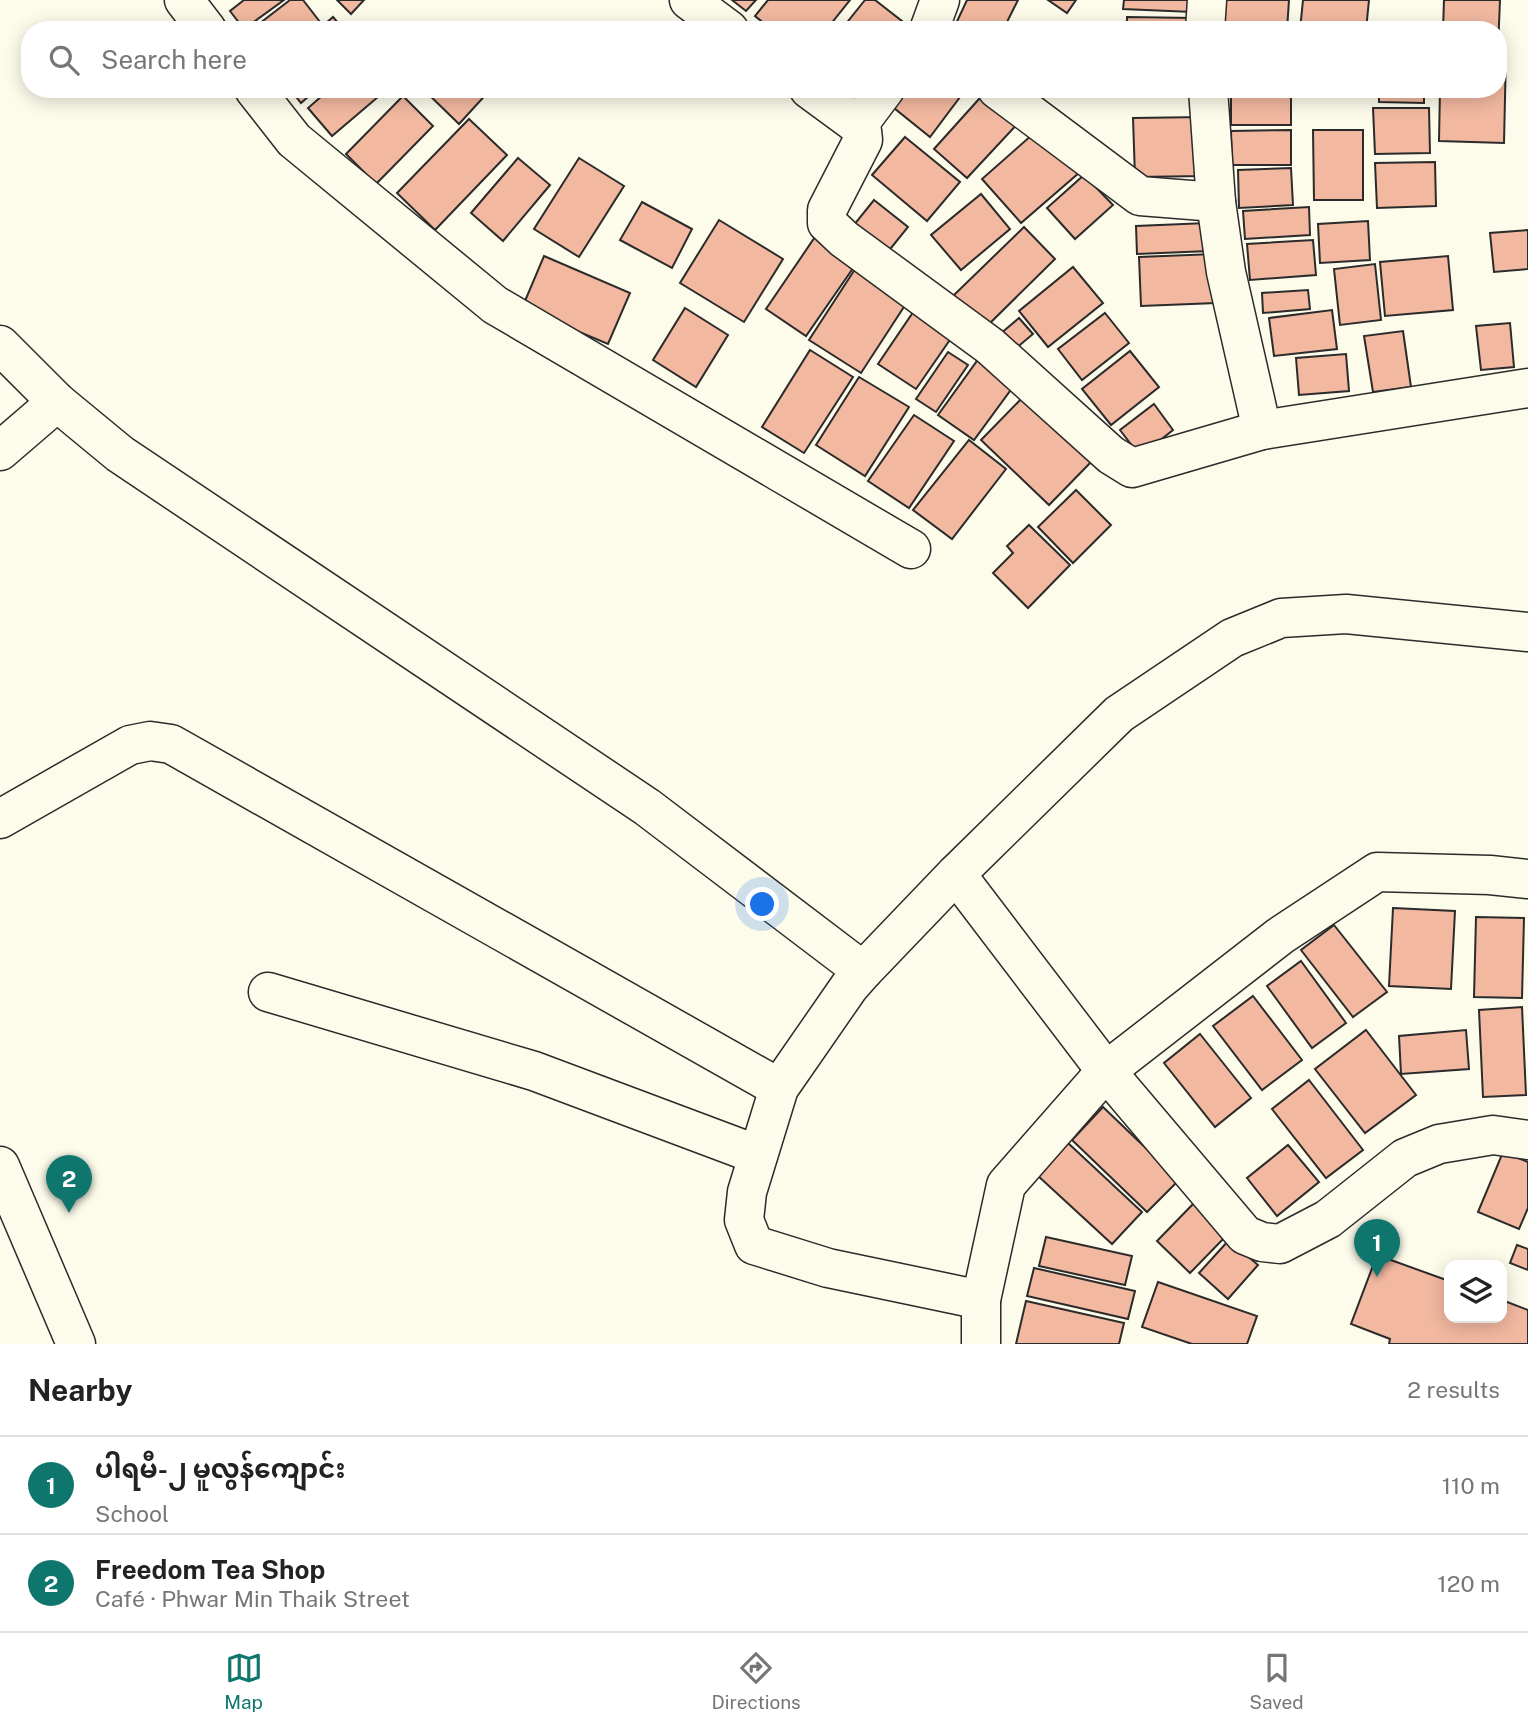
<!DOCTYPE html>
<meta charset="utf-8">
<style>
body{margin:0;font-family:"Public Sans","Noto Sans Myanmar",sans-serif;background:#f2f2f2;color:#222}
.controls{position:absolute;right:21px;bottom:21px;display:grid;overflow:hidden;border-radius:14px;box-shadow:0 4px 18px #0003}
.controls button{width:63px;height:63px;display:grid;place-items:center;padding:0;border:0;border-bottom:2px solid #e0e0e0;background:#fff;color:#222;font:35px sans-serif}
.you{position:absolute;left:763px;top:905px;width:24px;height:24px;margin:-18px;border:5px solid #fff;border-radius:50%;background:#1a73e8;box-shadow:0 0 0 10px #1a73e833}
.badge{display:grid;place-items:center;width:46px;height:46px;border-radius:50%;background:#0f766e;color:#fff;font-size:23px;font-weight:700}
.pin{position:absolute;translate:-50% -58px;filter:drop-shadow(0 2px 4px #0008)}
.pin::after{content:'';position:absolute;top:37px;width:24px;height:21px;background:inherit;clip-path:polygon(0 0,100% 0,50% 100%)}
.list{margin:0;padding:0;list-style:none}
h2{display:flex;justify-content:space-between;align-items:center;height:91px;margin:0;padding:0 28px;font-size:30px}
h2 small{font-size:23px;font-weight:400;color:#767676}
.list li{display:grid;grid-template-columns:46px 1fr auto;gap:21px;align-items:center;box-sizing:border-box;height:98px;padding:0 28px;border-top:2px solid #e0e0e0}
.list b{display:block;font-size:26px;white-space:nowrap}
.list p{margin:0;font-size:23px;white-space:nowrap;color:#767676}
.list em{font-size:23px;font-style:normal;color:#767676}
.icon{flex:none;width:38px;height:38px;fill:none;stroke:currentColor;stroke-width:2;stroke-linecap:round;stroke-linejoin:round}
.map{position:relative;flex:none;width:1528px;height:1344px;overflow:hidden}
.search{position:absolute;background:#fff;box-shadow:0 4px 18px #0003;left:21px;right:21px;top:21px;height:77px;display:flex;align-items:center;gap:18px;box-sizing:border-box;padding:0 24px;border-radius:28px;color:#767676;font-size:26px}
.sheet{height:287px;background:#fff}
nav{display:flex;justify-content:space-around;align-items:center;box-sizing:border-box;height:98px;border-top:2px solid #e0e0e0;background:#fff;font-size:19px;color:#767676}
nav a{display:grid;justify-items:center;gap:4px}
nav .on{color:#0f766e}
.map>svg:first-child{display:block}
</style>
<div class="map">
<svg width="1528" height="1344" viewBox="0 0 1528 1344">
<rect width="100%" height="100%" fill="#fdfbea"/>
<g fill="#f2b8a0" stroke="#2b2b2b" stroke-width="2">
<path d="M244 0H284L244 29 230 11Z"/>
<path d="M290 0H303L320 22 309 30H251Z"/>
<path d="M337 0H364L351 14Z"/>
<path d="M732 0H756L746 11Z"/>
<path d="M768 0H850L826 30H772L755 16Z"/>
<path d="M865 0H875L907 25 903 30H841Z"/>
<path d="M967 0H1018L1003 30H953Z"/>
<path d="M1048 0H1076L1067 13Z"/>
<path d="M1124 0H1193L1192 12 1123 9Z"/>
<path d="M1221 0H1289L1287 30 1220 28Z"/>
<path d="M1303 0H1369L1366 30H1300Z"/>
<path d="M1444 0H1500L1498 48V30H1443Z"/>
<path d="M333 17 344 30H318Z"/>
<path d="M1127 17 1194 18V30H1127Z"/>
<path d="M1380 23 1425 24V30H1380Z"/>
<path d="M1498 53H1506L1504 143 1439 141 1440 89H1498Z"/>
<path d="M290 89H317L301 103Z"/>
<path d="M330 89H383L385 91 332 136 308 108Z"/>
<path d="M423 89H491L459 124Z"/>
<path d="M909 89H966L930 137 894 108Z"/>
<path d="M988 89 1022 119 967 178 934 149Z"/>
<rect x="1127" y="89" width="68" height="4"/>
<rect x="1231" y="89" width="60" height="36"/>
<path d="M1301 89H1366V96L1301 93Z"/>
<path d="M1379 89H1424V103L1379 102Z"/>
<path d="M403 96 433 126 376 184 346 154Z"/>
<path d="M1373 108H1429L1430 153 1375 154Z"/>
<path d="M1203 117 1204 176 1135 177 1133 118Z"/>
<path d="M469 119 507 155 435 230 397 193Z"/>
<path d="M1291 130V165H1232L1231 131Z"/>
<path d="M1313 130H1363V200H1314Z"/>
<path d="M1033 134 1080 172 1021 223 982 179Z"/>
<path d="M905 137 960 182 927 221 872 175Z"/>
<path d="M518 158 550 185 503 241 471 213Z"/>
<path d="M579 158 624 186 579 257 534 229Z"/>
<path d="M1435 162 1436 206 1377 208 1375 163Z"/>
<path d="M1291 168 1293 205 1239 208 1238 170Z"/>
<path d="M1084 175 1113 205 1075 239 1047 208Z"/>
<path d="M981 194 1010 229 961 270 931 235Z"/>
<path d="M874 200 908 227 887 253 853 226Z"/>
<path d="M642 202 692 229 672 268 620 240Z"/>
<path d="M1309 207 1310 235 1245 239 1243 211Z"/>
<path d="M719 220 783 259 744 322 680 283Z"/>
<path d="M1368 221 1370 260 1320 263 1318 224Z"/>
<path d="M1207 223 1209 251 1137 254 1136 226Z"/>
<path d="M1024 227 1055 259 985 328 953 296Z"/>
<path d="M1528 230V269L1494 272 1490 233Z"/>
<path d="M817 234 858 261 806 336 766 309Z"/>
<path d="M1313 240 1316 275 1250 280 1247 244Z"/>
<path d="M1214 254 1216 303 1141 306 1139 257Z"/>
<path d="M544 256 630 293 608 344 522 308Z"/>
<path d="M1448 256 1453 310 1385 316 1380 262Z"/>
<path d="M859 263 911 296 861 373 809 340Z"/>
<path d="M1375 264 1381 320 1340 325 1334 269Z"/>
<path d="M1073 267 1103 303 1048 347 1019 311Z"/>
<path d="M1308 290 1310 309 1263 313 1262 293Z"/>
<path d="M918 305 956 331 916 389 878 364Z"/>
<path d="M685 308 728 335 696 387 653 360Z"/>
<path d="M1332 310 1337 349 1274 356 1269 318Z"/>
<path d="M1105 313 1129 343 1082 380 1058 349Z"/>
<path d="M1019 318 1033 334 1014 350 1000 334Z"/>
<path d="M1510 323 1514 367 1481 370 1476 326Z"/>
<path d="M1403 331 1411 387 1373 392 1364 336Z"/>
<path d="M810 350 853 377 804 453 762 427Z"/>
<path d="M1130 351 1159 387 1111 425 1082 389Z"/>
<path d="M948 352 968 365 936 412 916 399Z"/>
<path d="M982 354 1018 380 974 440 938 415Z"/>
<path d="M1346 354 1349 391 1299 395 1296 358Z"/>
<path d="M859 377 909 407 865 476 816 445Z"/>
<path d="M1026 394 1095 458 1049 505 981 440Z"/>
<path d="M1154 404 1173 430 1140 456 1120 430Z"/>
<path d="M914 415 954 441 909 508 868 481Z"/>
<path d="M969 440 1006 469 952 539 913 510Z"/>
<path d="M1076 490 1111 525 1073 563 1038 527Z"/>
<path d="M1029 525 1070 565 1028 608 993 573 1013 553 1007 546Z"/>
<path d="M1393 908 1455 911 1451 989 1389 986Z"/>
<path d="M1476 917 1524 918 1522 998 1474 997Z"/>
<path d="M1334 925 1387 992 1353 1017 1301 950Z"/>
<path d="M1301 961 1346 1023 1312 1048 1267 986Z"/>
<path d="M1253 996 1302 1060 1262 1090 1213 1026Z"/>
<path d="M1522 1007 1526 1095 1483 1097 1479 1010Z"/>
<path d="M1366 1030 1416 1095 1365 1133 1315 1069Z"/>
<path d="M1466 1030 1469 1069 1401 1074 1399 1036Z"/>
<path d="M1200 1034 1251 1098 1215 1127 1164 1063Z"/>
<path d="M1309 1080 1363 1150 1326 1178 1272 1109Z"/>
<path d="M1103 1107 1179 1180 1147 1212 1072 1140Z"/>
<path d="M1068 1143 1142 1212 1112 1244 1037 1175Z"/>
<path d="M1288 1145 1319 1182 1277 1216 1247 1178Z"/>
<path d="M1503 1152 1528 1162V1208L1519 1229 1478 1212Z"/>
<path d="M1195 1202 1228 1234 1190 1273 1157 1241Z"/>
<path d="M1046 1237 1132 1256 1125 1285 1039 1266Z"/>
<path d="M1229 1240 1258 1265 1228 1299 1199 1273Z"/>
<path d="M1517 1245 1528 1249V1270L1510 1263Z"/>
<path d="M1377 1255 1449 1281V1318H1502V1300L1528 1310V1344H1389L1390 1339 1351 1324Z"/>
<path d="M1034 1268 1135 1291 1128 1319 1027 1296Z"/>
<path d="M1158 1282 1257 1316 1247 1344H1192L1142 1327Z"/>
<path d="M1026 1301 1124 1323 1119 1344H1016Z"/>
</g>
<g fill="none" stroke-linecap="round" stroke-linejoin="round">
<g stroke="#2b2b2b" stroke-width="41">
<g id="minor">
<path d="M184 0 207 30"/>
<path d="M689 0 729 30"/>
<path d="M929 30 940 0"/>
<path d="M1205 30 1207 0"/>
<path d="M254 89 294 140 495 305 911 549"/>
<path d="M809 89 858 125 862 131 863 140 827 210V223L844 239 990 346 1111 455 1132 468 1262 430 1528 388"/>
<path d="M997 89 1140 196 1216 202"/>
<path d="M1208 89 1216 202 1226 272 1262 430"/>
<path d="M858 125 885 89"/>
<path d="M0 345 57 402 120 454 647 807 863 971"/>
<path d="M0 451 57 402"/>
<path d="M0 819 130 745 150 741 171 744 779 1088"/>
<path d="M956 874 1106 1071 1245 1235 1262 1242 1280 1244 1328 1219 1405 1158 1439 1144 1493 1135 1528 1140"/>
<path d="M268 992 534 1071 758 1155"/>
<path d="M981 1300 828 1268 754 1245 744 1220 747 1192 779 1088 849 987 863 971 956 874 1119 714 1232 638 1281 618 1346 614 1528 632"/>
<path d="M981 1344V1300L1006 1185 1106 1071 1280 936 1377 872 1490 875 1528 879"/>
</g>
</g>
<g stroke="#2b2b2b" stroke-width="41">
<path id="tertiary" d="M0 1166 76 1344"/>
</g>
<use href="#minor" stroke="#fdfbea" stroke-width="38"/>
<use href="#tertiary" stroke="#fdfbea" stroke-width="38"/>
</g>
</svg>
<div class="controls">
<button><svg class="icon" aria-label="layers" viewBox="0 0 24 24"><path d="M12 4l9 5-9 5-9-5zM3 14l9 5 9-5"/></svg></button>
</div>
<div class="you"></div>
<div class="pin badge" style="left:1377px;top:1277px">1</div>
<div class="pin badge" style="left:69px;top:1213px">2</div>
<div class="search"><svg class="icon" aria-label="search" viewBox="0 0 24 24"><circle cx="10" cy="10" r="6"/><path d="M15 15l6 6"/></svg>Search here</div>
</div>
<section class="sheet">
<h2>Nearby<small>2 results</small></h2>
<ul class="list">
<li><span class="badge">1</span><div><b>ပါရမီ-၂ မူလွန်ကျောင်း</b><p>School</p></div><em>110 m</em></li>
<li><span class="badge">2</span><div><b>Freedom Tea Shop</b><p>Café · Phwar Min Thaik Street</p></div><em>120 m</em></li>
</ul>
</section>
<nav>
<a class="on"><svg class="icon" aria-label="map" viewBox="0 0 24 24"><path d="M3 6l6-2 6 2 6-2v14l-6 2-6-2-6 2zM9 4v14M15 6v14"/></svg>Map</a>
<a><svg class="icon" aria-label="directions" viewBox="0 0 24 24"><path d="M12 3l9 9-9 9-9-9zM9 14v-3h6M13 9l2 2-2 2"/></svg>Directions</a>
<a><svg class="icon" aria-label="saved" viewBox="0 0 24 24"><path d="M7 4h10v16l-5-4-5 4z"/></svg>Saved</a>
</nav>
